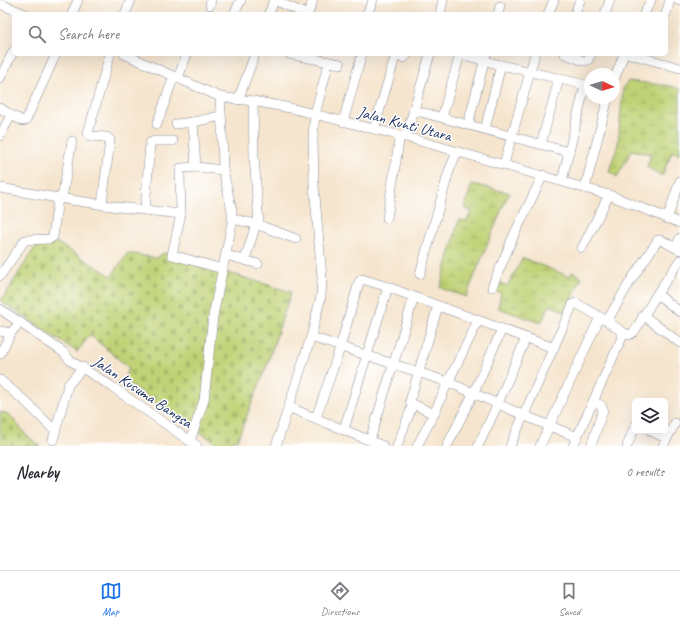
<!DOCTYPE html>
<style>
body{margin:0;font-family:Caveat,sans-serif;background:#f2f2f3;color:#2b2b33}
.controls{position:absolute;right:12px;bottom:12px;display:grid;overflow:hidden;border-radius:6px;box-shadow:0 4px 16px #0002}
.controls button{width:36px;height:36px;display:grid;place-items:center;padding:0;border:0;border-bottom:1px solid #e1e1e2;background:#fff;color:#2b2b33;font:20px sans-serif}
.compass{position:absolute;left:584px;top:68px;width:36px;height:36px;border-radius:50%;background:#fff;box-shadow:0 4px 16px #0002;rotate:94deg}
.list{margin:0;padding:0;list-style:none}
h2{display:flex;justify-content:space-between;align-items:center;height:52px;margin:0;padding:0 16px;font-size:17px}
h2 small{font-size:13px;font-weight:400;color:#7c7c81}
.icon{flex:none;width:22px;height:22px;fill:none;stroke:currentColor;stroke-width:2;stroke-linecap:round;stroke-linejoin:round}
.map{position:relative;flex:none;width:680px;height:446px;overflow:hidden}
.search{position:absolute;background:#fff;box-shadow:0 4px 16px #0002;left:12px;right:12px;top:12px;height:44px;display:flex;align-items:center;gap:10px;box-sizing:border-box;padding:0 14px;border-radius:6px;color:#7c7c81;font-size:15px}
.sheet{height:124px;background:#fff}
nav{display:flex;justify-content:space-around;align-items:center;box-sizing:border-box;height:56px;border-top:1px solid #e1e1e2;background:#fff;font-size:11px;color:#7c7c81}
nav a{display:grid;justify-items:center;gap:2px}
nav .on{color:#1a73e8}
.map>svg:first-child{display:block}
</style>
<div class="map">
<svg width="680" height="446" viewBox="0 0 680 446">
<defs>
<pattern id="wetland-marsh" width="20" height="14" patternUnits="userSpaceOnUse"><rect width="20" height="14" fill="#c0d275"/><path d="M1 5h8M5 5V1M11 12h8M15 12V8" fill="none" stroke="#a4b568"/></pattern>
<pattern id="cemetery-stones" width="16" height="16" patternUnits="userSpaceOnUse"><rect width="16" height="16" fill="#c0d275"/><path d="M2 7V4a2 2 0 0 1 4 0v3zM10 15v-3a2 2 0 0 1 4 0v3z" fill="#a4b568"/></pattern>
</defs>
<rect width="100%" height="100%" fill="#fff"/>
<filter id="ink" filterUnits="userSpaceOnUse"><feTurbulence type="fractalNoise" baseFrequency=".025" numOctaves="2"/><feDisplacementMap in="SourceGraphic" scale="8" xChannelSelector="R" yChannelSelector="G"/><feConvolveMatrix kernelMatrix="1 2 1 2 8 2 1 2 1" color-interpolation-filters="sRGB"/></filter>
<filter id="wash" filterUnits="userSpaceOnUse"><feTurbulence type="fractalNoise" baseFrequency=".012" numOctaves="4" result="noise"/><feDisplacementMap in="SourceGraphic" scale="16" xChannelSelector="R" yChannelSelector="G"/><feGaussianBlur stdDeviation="0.9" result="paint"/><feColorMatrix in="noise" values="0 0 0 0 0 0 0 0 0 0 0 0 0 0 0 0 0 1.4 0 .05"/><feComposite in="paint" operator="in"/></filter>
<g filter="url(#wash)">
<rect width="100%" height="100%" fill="#f6e5ce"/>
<g fill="url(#wetland-marsh)" stroke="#6e806a">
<path d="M628 81 670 86 680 89V154L672 151 662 176 647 167 651 154 632 150 617 177 609 171 618 144 623 87Z"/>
<path d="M472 184 510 193 506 199 466 297 440 288 459 220 467 221 472 211 464 208Z"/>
<path d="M523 258 563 274 569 277 572 272 582 277 565 312 550 305 541 323 498 308 501 294 493 289 496 281 507 286Z"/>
</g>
<g fill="url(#cemetery-stones)" stroke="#6e806a">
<path d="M51 239 111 276 128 253 156 258 164 253 291 292 266 368 237 440 233 439 229 446H221L172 414 123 380 129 368 90 335 77 352 1 301 39 241Z"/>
<path d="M0 412 9 414 26 435 40 446H0Z"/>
</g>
</g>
<g filter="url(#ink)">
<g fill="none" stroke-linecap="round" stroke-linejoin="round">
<g stroke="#888a96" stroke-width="10">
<g id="minor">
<path d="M274 0 306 14"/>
<path d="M678 0 680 1"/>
<path d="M0 4 25 14"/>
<path d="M210 5 211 0"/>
<path d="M72 14 78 0"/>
<path d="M125 14 131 0"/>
<path d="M234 14 241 0"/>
<path d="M269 14 274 0"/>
<path d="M308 14 313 0"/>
<path d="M367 14 373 0"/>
<path d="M440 14 443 0"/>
<path d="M498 14 500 6"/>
<path d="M548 14 554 0"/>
<path d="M575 14 580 0"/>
<path d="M605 14 610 0"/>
<path d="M644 14 651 0"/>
<path d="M666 14 670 0"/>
<path d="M124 54 220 97 253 101 290 108 406 137 609 195 680 223"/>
<path d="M289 54 340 64"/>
<path d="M395 54 404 58 408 54"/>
<path d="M460 54 501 65 590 86"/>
<path d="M565 54 584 61 588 60 591 54"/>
<path d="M630 54 680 68"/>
<path d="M0 78 14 50"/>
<path d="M178 78 187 54"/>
<path d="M614 80 624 54"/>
<path d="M238 100 255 54"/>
<path d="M253 101 254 156 259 225"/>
<path d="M0 108 11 115 0 136"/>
<path d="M413 110 569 152"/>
<path d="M11 115 23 121 26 120 56 54"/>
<path d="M442 117 460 54"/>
<path d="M343 122 362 54"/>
<path d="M157 124 174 76"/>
<path d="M176 124 193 122"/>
<path d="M468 125 486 54"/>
<path d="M374 129 396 54"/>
<path d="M485 129 501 65"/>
<path d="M406 137 430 54"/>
<path d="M541 144 559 79"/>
<path d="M504 164 535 54"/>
<path d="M196 167 193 122 221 116"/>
<path d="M562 181 585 85"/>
<path d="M0 188 58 198"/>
<path d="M585 188 608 98"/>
<path d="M62 198 72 141"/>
<path d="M102 204 110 140 107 137 90 136 88 133 110 54"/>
<path d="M145 210 150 143 154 141H173"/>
<path d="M181 214 172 255 223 269"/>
<path d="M387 218 400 135"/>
<path d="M233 219 256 224 296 239"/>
<path d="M667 219 680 181"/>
<path d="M676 247 680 238"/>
<path d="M582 248 609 195"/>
<path d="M226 255 258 264"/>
<path d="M245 260 256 224"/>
<path d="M420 274 449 171 457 152"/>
<path d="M0 276 25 240 49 239 53 237 58 198 118 207 181 214 180 174 181 168 196 167 223 170"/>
<path d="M492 287 514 235 543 175"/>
<path d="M657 294 680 312"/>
<path d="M0 309 63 352 71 361 111 386 197 446"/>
<path d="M643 315 680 343"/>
<path d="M607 321 631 280 658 240H661L680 250"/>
<path d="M0 331 11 333"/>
<path d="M311 337 448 382 523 415 577 437"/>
<path d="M0 354 11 333 20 322"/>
<path d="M0 380 27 403 51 427"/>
<path d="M288 407 383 446"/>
<path d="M434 414 411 403 410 401 438 306"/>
<path d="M316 418 339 351 359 282 362 279 388 287 414 297 554 348"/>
<path d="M344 429 388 287"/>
<path d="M651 431 666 438"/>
<path d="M53 440 68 385 83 367"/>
<path d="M370 440 414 297"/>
<path d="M190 441 204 400 213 316 232 223V211L223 170 222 128 220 97"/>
<path d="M276 446 311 337 321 296 322 277 314 185 313 137 315 114 327 69"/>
<path d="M397 446 413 404"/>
<path d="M417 446 434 414 448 382 478 321"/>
<path d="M447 446 474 392 502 329"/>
<path d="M478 446 496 408 526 338"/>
<path d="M510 446 573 304 576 303 607 321 624 333"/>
<path d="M540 446 600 317"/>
<path d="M573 446 624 333 629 335 634 332 657 294 680 260"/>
<path d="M591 446 603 410 601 405 594 402"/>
<path d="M627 446 635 426"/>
<path d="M663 446 675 423"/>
</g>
</g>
<use href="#minor" stroke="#fff" stroke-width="9"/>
</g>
</g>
<g text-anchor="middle" stroke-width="3" stroke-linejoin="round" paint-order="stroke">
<g font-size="16" fill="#1b2f5e" stroke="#fff">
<text transform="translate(405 123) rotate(15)" y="6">Jalan Kunti Utara</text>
<text transform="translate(143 391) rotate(34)" y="6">Jalan Kusuma Bangsa</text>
</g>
</g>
</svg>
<div class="controls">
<button><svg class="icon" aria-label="layers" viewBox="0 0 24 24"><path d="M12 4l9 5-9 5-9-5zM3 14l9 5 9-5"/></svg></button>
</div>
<svg class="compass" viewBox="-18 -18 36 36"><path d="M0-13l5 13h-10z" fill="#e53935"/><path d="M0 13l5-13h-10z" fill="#7c7c81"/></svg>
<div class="search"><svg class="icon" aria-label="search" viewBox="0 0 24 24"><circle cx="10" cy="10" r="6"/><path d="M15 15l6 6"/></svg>Search here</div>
</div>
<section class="sheet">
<h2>Nearby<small>0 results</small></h2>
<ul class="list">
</ul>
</section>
<nav>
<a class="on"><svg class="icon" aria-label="map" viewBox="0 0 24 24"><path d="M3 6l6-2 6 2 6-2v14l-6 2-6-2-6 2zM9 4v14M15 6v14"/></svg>Map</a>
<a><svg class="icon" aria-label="directions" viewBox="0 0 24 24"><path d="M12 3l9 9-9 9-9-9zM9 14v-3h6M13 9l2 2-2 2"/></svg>Directions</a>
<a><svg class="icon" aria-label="saved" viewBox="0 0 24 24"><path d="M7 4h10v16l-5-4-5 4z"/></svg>Saved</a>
</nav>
